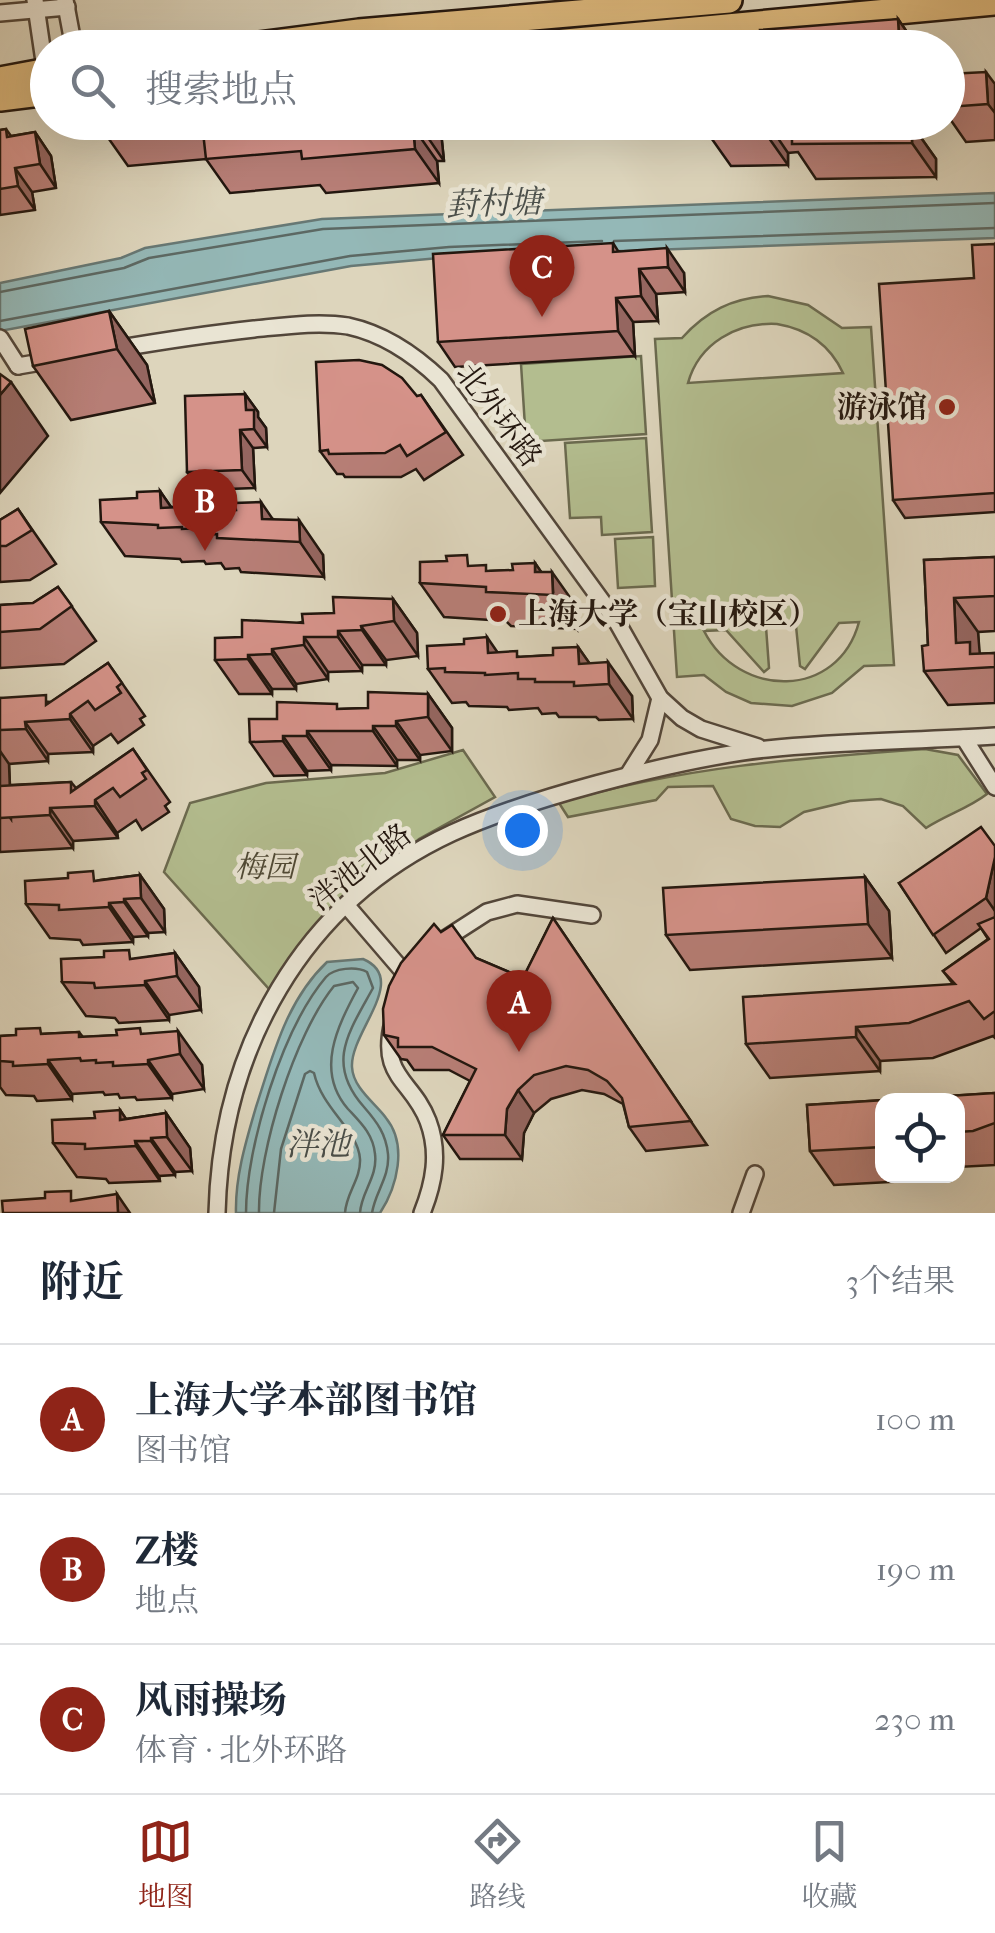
<!DOCTYPE html>
<html lang="zh">
<meta charset="utf-8">
<style>
body{margin:0;font-family:"IM FELL French Canon","Noto Serif SC",serif;background:#f2f2f3;color:#1f2937}
.controls{position:absolute;right:30px;bottom:30px;display:grid;overflow:hidden;border-radius:20px;box-shadow:0 10px 40px #0002}
.controls button{width:90px;height:90px;display:grid;place-items:center;padding:0;border:0;border-bottom:2px solid #e0e1e3;background:#fff;color:#1f2937;font:50px sans-serif}
.you{position:absolute;left:522px;top:830px;width:35px;height:35px;margin:-25px;border:8px solid #fff;border-radius:50%;background:#1a73e8;box-shadow:0 0 0 15px #1a73e833}
.badge{display:grid;place-items:center;width:65px;height:65px;border-radius:50%;background:#8f2418;color:#fff;font-size:32px;font-weight:700}
.pin{position:absolute;translate:-50% -82px;filter:drop-shadow(0 2px 5px #0008)}
.pin::after{content:'';position:absolute;top:52px;width:35px;height:30px;background:inherit;clip-path:polygon(0 0,100% 0,50% 100%)}
.list{margin:0;padding:0;list-style:none}
h2{display:flex;justify-content:space-between;align-items:center;height:130px;margin:0;padding:0 40px;font-size:42px}
h2 small{font-size:32px;font-weight:400;color:#747a83}
.list li{display:grid;grid-template-columns:65px 1fr auto;gap:30px;align-items:center;box-sizing:border-box;height:150px;padding:0 40px;border-top:2px solid #e0e1e3}
.list b{display:block;font-size:38px;white-space:nowrap}
.list p{margin:0;font-size:32px;white-space:nowrap;color:#747a83}
.list em{font-size:32px;font-style:normal;color:#747a83}
.icon{flex:none;width:55px;height:55px;fill:none;stroke:currentColor;stroke-width:2;stroke-linecap:round;stroke-linejoin:round}
.map{position:relative;flex:none;width:995px;height:1213px;overflow:hidden}
.search{position:absolute;background:#fff;box-shadow:0 10px 40px #0002;left:30px;right:30px;top:30px;height:110px;display:flex;align-items:center;gap:25px;box-sizing:border-box;padding:0 35px;border-radius:55px;color:#747a83;font-size:38px}
.sheet{height:580px;background:#fff}
nav{display:flex;justify-content:space-around;align-items:center;box-sizing:border-box;height:140px;border-top:2px solid #e0e1e3;background:#fff;font-size:28px;color:#747a83}
nav a{display:grid;justify-items:center;gap:5px}
nav .on{color:#8f2418}
.map>svg:first-child{display:block}
</style>
<div class="map">
<svg width="995" height="1213" viewBox="0 0 995 1213">
<rect width="100%" height="100%" fill="#ddd5bc"/>
<filter id="stains"><feTurbulence type="fractalNoise" baseFrequency=".002" numOctaves="4"/><feColorMatrix values="0 0 0 0 .2 0 0 0 0 .09 0 0 0 0 .02 0 0 0 .5 -.17"/></filter>
<radialGradient id="worn" r=".72"><stop offset=".6" stop-color="#630" stop-opacity="0"/><stop offset="1" stop-color="#630" stop-opacity=".3"/></radialGradient>
<g fill="#b3bd8f" stroke="#6b6a4f" stroke-width="2.5" fill-rule="evenodd">
<path d="M768 296 808 305 842 328 871 327 894 665 864 666 832 693 792 706 751 703 726 692 704 675 677 677 655 339 682 338C706 311 733 298 768 296ZM777 324C807 329 830 345 843 373L688 383C699 343 737 322 777 324ZM859 622C838 700 739 699 704 631L726 630 764 672 769 668 766 627 796 626 800 666 805 669 839 623Z"/>
<path d="M641 356 646 434 526 442 521 364Z"/>
<path d="M646 438 652 532 602 535 601 517 570 518 565 443Z"/>
<path d="M653 537 655 586 618 588 615 539Z"/>
<path d="M925 749 958 755 987 794C969 808 946 815 926 828L903 806 881 799 850 801 804 812 780 827 755 826 731 819 713 786 668 787 656 800 568 817 559 803C680 767 799 758 925 749Z"/>
<path d="M463 750 495 797 419 839 322 921 269 989 164 872 190 803 266 783 385 773Z"/>
</g>
<g fill="#94b8b7" stroke="#677874" stroke-width="2.5">
<path d="M995 193V238L450 257 351 266 0 331V283L121 258 145 248 322 219Z"/>
<path d="M363 959C410 979 350 1032 352 1067 353 1088 375 1103 386 1118 408 1145 397 1187 380 1213H236C235 1177 246 1141 256 1107 273 1055 286 1001 327 962Z"/>
</g>
<g fill="none" stroke-linecap="round" stroke-linejoin="round">
<g stroke="#5c6863" stroke-width="2.5">
<path d="M614 241 995 228"/>
<path d="M0 292 124 268 149 258 323 229 995 203"/>
<path d="M0 321 350 256 449 247 602 241"/>
<path d="M246 1213C246 1147 282 1029 326 977 334 968 356 966 367 972L373 988C349 1032 325 1063 364 1107 377 1122 386 1134 388 1154 390 1177 375 1192 372 1213"/>
<path d="M259 1213C258 1151 295 1034 334 986L353 982 358 988C337 1027 315 1071 348 1109 361 1123 373 1134 375 1154 378 1177 361 1192 360 1213"/>
<path d="M274 1213 281 1149 305 1074 310 1071 314 1073C322 1109 358 1130 360 1159 361 1179 346 1193 345 1213"/>
</g>
<g stroke="#52463a" stroke-width="20">
<g id="minor">
<path d="M35 0 46 75"/>
<path d="M65 0 74 48"/>
<path d="M0 13 67 7"/>
<path d="M0 338 18 366"/>
<path d="M115 349C162 341 208 334 254 329 284 326 318 321 348 326 385 334 415 355 441 380L617 622 660 698 682 718 701 729 758 747"/>
<path d="M18 366 53 360"/>
<path d="M964 738 995 787"/>
<path d="M628 775 650 740 660 698"/>
<path d="M347 906 408 977"/>
<path d="M442 941 487 912 517 904 592 915"/>
<path d="M393 1022C379 1078 412 1079 428 1121 440 1153 434 1183 422 1213"/>
<path d="M217 1213C221 1050 301 903 452 833 498 812 548 797 596 784 652 769 710 755 767 749 843 741 919 741 995 736"/>
<path d="M741 1213 755 1174"/>
</g>
</g>
<g stroke="#23170f" stroke-width="30">
<g id="primary">
<path d="M236 48 359 32 729 0"/>
<path d="M500 48 995 2"/>
<path d="M0 80 48 71"/>
<path d="M0 98 48 92"/>
</g>
</g>
<use href="#minor" stroke="#e9e4d3" stroke-width="15"/>
<use href="#primary" stroke="#deba7e" stroke-width="25"/>
</g>
<g fill="#b77e76" stroke="#23170f" stroke-width="2.5">
<path d="M898 19 918 48H762Z"/>
<path d="M948 74 995 84V140L966 142 948 116Z"/>
<path d="M103 122H440L444 161H437L439 183 326 193 320 185 230 193 206 159 128 166 104 132Z"/>
<path d="M707 122H839L842 126 912 125 936 159V177L816 179 798 152 788 153V165L731 166 707 132Z"/>
<path d="M6 129 11 136 35 132 51 156 56 188 32 192 35 210 0 215V130Z"/>
<path d="M613 243 618 251 684 273 685 292 656 294 658 321 633 322 635 356 455 367 438 342Z"/>
<path d="M995 244V512L905 518 893 500 974 278Z"/>
<path d="M109 311 147 365 155 403 71 420 33 366Z"/>
<path d="M245 394 258 412V417L266 428 267 447 253 448 255 488 200 490 187 472Z"/>
<path d="M421 395 463 455 424 480 416 469 401 477H345L343 474H337L320 451Z"/>
<path d="M160 491 171 507 199 506 203 512 273 519 323 555 324 577 241 572 239 568 225 569 221 563 206 564 204 561 182 562 180 559 125 556 101 522Z"/>
<path d="M18 509 56 564 30 580 0 582V520Z"/>
<path d="M995 557V631L978 632 979 654 995 653V703L948 705 924 671 928 645 924 560Z"/>
<path d="M535 563 541 572 576 606 577 629 511 626 506 621 444 617 420 583 490 571 513 570Z"/>
<path d="M58 587 96 641 64 664 0 668V605L33 603Z"/>
<path d="M393 599 417 633 418 656 386 660V665H362V671L328 672V679L296 684V689H272V694H239L215 660 242 637Z"/>
<path d="M578 647 589 663 632 696 633 719 599 720 596 717H559L556 713 542 714 538 708 509 710 507 707 469 706 466 702 452 703 428 669 497 652 520 657 553 655Z"/>
<path d="M108 663 145 716 140 719 144 725 118 743 111 734 93 746V752L48 754V761L9 764 10 785 71 782 76 788 133 749 170 802 165 806 169 812 142 830 136 820 117 833 118 838 73 841V848L0 852V698L51 702Z"/>
<path d="M428 694 452 728V751L420 755V760H397V766L331 765V770L307 771V775L274 776 250 742 277 719 340 709 368 708Z"/>
<path d="M995 846V1038L993 1036 933 1058 880 1061V1071L770 1078 746 1044 953 984 943 971 988 939 981 928 946 953 899 883Z"/>
<path d="M140 875 164 909 165 932 148 933V936L133 937V942L83 945 80 940 50 938 26 904 100 880Z"/>
<path d="M865 877 889 911 892 958 690 970 666 935Z"/>
<path d="M553 918 707 1145 646 1151 629 1127 623 1104 604 1094 582 1090 551 1099 534 1113 524 1133 522 1159H460L443 1135 470 1081 449 1070H414L407 1060 401 1059 384 1035 441 932 476 958 523 978Z"/>
<path d="M175 953 199 987 201 1010 169 1015V1020L119 1023 115 1018 86 1016 62 982 135 959Z"/>
<path d="M79 1032 83 1037 144 1034 202 1065 204 1089 172 1094V1098L137 1100 135 1097 120 1098 118 1094 105 1095 103 1092 72 1094V1099L37 1101 34 1096 6 1095 0 1087V1036Z"/>
<path d="M995 1093V1165L958 1167V1100H882V1176H945V1179L834 1185 810 1151 807 1105Z"/>
<path d="M120 1110 126 1119 166 1113 190 1148 192 1171 175 1172V1175L159 1176 160 1181 109 1183 106 1179 77 1177 53 1143 95 1118Z"/>
</g>
<g fill="#956660" stroke="#23170f" stroke-width="2.5">
<path d="M898 19 918 48H906L899 37Z"/>
<path d="M986 72 995 84V113L988 104Z"/>
<path d="M419 122H440L444 161 420 126Z"/>
<path d="M764 122H767L788 153V165L764 131Z"/>
<path d="M912 125 936 159V177L912 143Z"/>
<path d="M413 127 437 161 439 183 415 149Z"/>
<path d="M35 132 51 156 56 188 40 164Z"/>
<path d="M15 168 32 192 35 210 18 186Z"/>
<path d="M667 248 684 273 685 292 668 267Z"/>
<path d="M639 269 656 294 658 321 641 296Z"/>
<path d="M616 298 633 322 635 356 618 331Z"/>
<path d="M109 311 147 365 155 403 117 349Z"/>
<path d="M11 382 48 436 0 493V395Z"/>
<path d="M245 394 258 412V417L266 428 267 447 254 429 246 410Z"/>
<path d="M240 430 253 448 255 488 242 470Z"/>
<path d="M160 491 184 526 161 508Z"/>
<path d="M261 502 285 537 262 519Z"/>
<path d="M299 520 323 555 324 577 300 542Z"/>
<path d="M535 563 553 589 552 572 576 606 577 629 535 572Z"/>
<path d="M954 598 978 632 980 656 987 667 956 643Z"/>
<path d="M393 599 417 633 418 656 394 621Z"/>
<path d="M361 626 386 660V665L362 630Z"/>
<path d="M338 631 362 665V671L338 637Z"/>
<path d="M304 637 328 672V679L304 645Z"/>
<path d="M487 637 511 672 488 653Z"/>
<path d="M578 647 602 681 579 664Z"/>
<path d="M272 649 296 684V689L272 654Z"/>
<path d="M248 655 272 689V694L248 659Z"/>
<path d="M608 662 632 696 633 719 609 684Z"/>
<path d="M428 694 452 728V751L428 717Z"/>
<path d="M70 714 93 746V752L70 719Z"/>
<path d="M396 721 420 755V760L396 726Z"/>
<path d="M25 722 48 754V761L26 729Z"/>
<path d="M373 726 397 760V766L373 731Z"/>
<path d="M307 731 331 765V770L307 736Z"/>
<path d="M283 736 307 771V775L283 741Z"/>
<path d="M0 751 9 764 11 819 0 803Z"/>
<path d="M95 800 117 833 118 838 95 806Z"/>
<path d="M50 808 73 841V848L50 815Z"/>
<path d="M995 857V911L986 898Z"/>
<path d="M140 875 164 909 165 932 141 898Z"/>
<path d="M865 877 889 911 892 958 868 924Z"/>
<path d="M124 899 148 933V936L124 902Z"/>
<path d="M109 903 133 937V942L109 907Z"/>
<path d="M175 953 199 987 201 1010 177 976Z"/>
<path d="M145 981 169 1015V1020L145 985Z"/>
<path d="M856 1027 880 1061V1071L856 1037Z"/>
<path d="M178 1031 202 1065 204 1089 180 1054Z"/>
<path d="M48 1060 72 1094V1099L48 1064Z"/>
<path d="M148 1060 172 1094V1098L148 1064Z"/>
<path d="M518 1090 534 1113 524 1133 522 1159 505 1135 507 1109Z"/>
<path d="M120 1110 141 1141H135L159 1176 160 1181 136 1146 120 1120Z"/>
<path d="M166 1113 190 1148 192 1171 167 1137Z"/>
<path d="M151 1138 175 1172V1175L151 1141Z"/>
<path d="M117 1194 130 1213H118Z"/>
</g>
<g fill="#d59289" stroke="#23170f" stroke-width="2.5">
<path d="M898 19 899 37 792 46V48H762L760 30Z"/>
<path d="M986 72 988 104 948 107V74Z"/>
<path d="M103 122H419L420 126 413 127 415 149 302 159 301 151 206 159 202 123 104 132Z"/>
<path d="M707 122H764V131L707 132Z"/>
<path d="M839 122V126L912 125V143L792 144V123Z"/>
<path d="M6 129 7 137 35 132 40 164 15 168 18 186 0 189V130Z"/>
<path d="M613 243V252L667 248 668 267 639 269 641 296 616 298 618 331 438 342 433 254Z"/>
<path d="M995 244V493L893 500 879 284 974 278 972 245Z"/>
<path d="M109 311 117 349 33 366 25 329Z"/>
<path d="M359 360 382 365 402 378 417 396 421 395 446 432 407 456 400 445 385 453 329 454 328 450 320 451 316 362Z"/>
<path d="M0 374 11 382 0 395Z"/>
<path d="M245 394 246 410H254V429L240 430 242 470 187 472 185 396Z"/>
<path d="M160 491 161 508 199 506 200 512 236 510 235 503 261 502 262 519 299 520 300 542 217 538V534L201 535 200 528 182 529V527L158 528V525L101 522 100 500 137 498V492Z"/>
<path d="M18 509 32 530 6 546H0V520Z"/>
<path d="M467 555 468 566 486 565V571L513 570 512 564 535 563V572H552L553 595 486 592V587L420 583V562L447 561 446 556Z"/>
<path d="M995 557V596L954 598 956 643 970 642V654L995 653V667L924 671 922 646 928 645 924 560Z"/>
<path d="M58 587 72 606 40 629 0 632V605L33 603Z"/>
<path d="M333 597 393 599 394 621 361 626 362 630 338 631V637H304V645L272 649V654L248 655V659L215 660V638L242 637V620L303 623 302 614 334 613Z"/>
<path d="M487 637 488 653 517 651V657L553 655V648L578 647 579 664 608 662 609 684 574 686V682H535V679H518V673L485 675V673L445 672V668L428 669 427 646 464 644V639Z"/>
<path d="M108 663 122 683 117 687 121 693 95 710 88 701 70 714V719L25 722 26 729 0 730V698L46 695V705Z"/>
<path d="M368 692 428 694V717L396 721V726H373V731H307V736H283V741L250 742 249 719H277V702L337 704V709L368 708Z"/>
<path d="M133 749 147 770 142 773 146 779 120 797 113 788 95 800V806L50 808V815L0 818V786L71 782V792Z"/>
<path d="M981 827 995 846V857L986 898 933 935 899 883Z"/>
<path d="M93 871 94 881 140 875 141 898 124 899V902L109 903V907L59 910V905L26 904 25 881 68 878V873Z"/>
<path d="M865 877 868 924 666 935 663 888Z"/>
<path d="M995 917V1011L984 1019 969 1001 909 1023 856 1027V1037L746 1044 743 997 955 984 943 971 989 939 978 924Z"/>
<path d="M553 918 691 1121 629 1127 622 1098 607 1081 588 1070 566 1066 534 1075 518 1090 507 1109 505 1135H443L476 1069 432 1047H398V1038L384 1035 383 1009 389 986 401 963 434 924 441 932 452 925 476 958 523 978Z"/>
<path d="M129 950 130 959 175 953 177 976 145 981V985L95 988 94 983 62 982 61 959 104 957V951Z"/>
<path d="M40 1028 41 1034 79 1032V1037L117 1035 116 1030 140 1028 141 1034 178 1031 180 1054 148 1060V1064L113 1066V1062L96 1063V1060L81 1061 80 1058 48 1060V1064L13 1066V1062L0 1061V1036L16 1035V1029Z"/>
<path d="M995 1093V1123L973 1131 958 1132V1100H882V1147L810 1151 807 1105Z"/>
<path d="M120 1110V1120L166 1113 167 1137 151 1138V1141H135L136 1146 85 1149V1144L53 1143 52 1120 95 1118 94 1112Z"/>
<path d="M71 1191V1201L117 1194 118 1213H3L2 1201 45 1198V1192Z"/>
</g>
<g fill="#8f2418" stroke="#e9e4d3" stroke-width="4">
<circle cx="947" cy="407" r="10"/>
<circle cx="498" cy="614" r="10"/>
</g>
<g text-anchor="middle" stroke-width="9" stroke-linejoin="round" paint-order="stroke">
<g font-size="30" font-weight="bold" fill="#23170f" stroke="#e9e4d3" text-anchor="end">
<text x="927" y="417">游泳馆</text>
<text x="518" y="624" text-anchor="start">上海大学（宝山校区）</text>
</g>
<g font-size="30" fill="#23170f" stroke="#e9e4d3">
<text transform="translate(499 415) rotate(53)" y="10">北外环路</text>
<text transform="translate(360 867) rotate(-38)" y="10">泮池北路</text>
</g>
<g font-size="30" font-style="italic" fill="#4e4935" stroke="#e9e4d3">
<text x="265" y="877">梅园</text>
</g>
<g font-size="32" font-style="italic" fill="#4b4f4a" stroke="#e9e4d3">
<text transform="translate(494 203) rotate(-2)" y="11">葑村塘</text>
<text x="318" y="1155">泮池</text>
</g>
</g>
<rect width="100%" height="100%" filter="url(#stains)"/>
<rect width="100%" height="100%" fill="url(#worn)"/>
</svg>
<div class="controls">
<button><svg class="icon" aria-label="locate" viewBox="0 0 24 24"><circle cx="12" cy="12" r="6"/><path d="M12 2v4M12 18v4M2 12h4M18 12h4"/></svg></button>
</div>
<div class="you"></div>
<div class="pin badge" style="left:519px;top:1052px">A</div>
<div class="pin badge" style="left:205px;top:551px">B</div>
<div class="pin badge" style="left:542px;top:317px">C</div>
<div class="search"><svg class="icon" aria-label="search" viewBox="0 0 24 24"><circle cx="10" cy="10" r="6"/><path d="M15 15l6 6"/></svg>搜索地点</div>
</div>
<section class="sheet">
<h2>附近<small>3个结果</small></h2>
<ul class="list">
<li><span class="badge">A</span><div><b>上海大学本部图书馆</b><p>图书馆</p></div><em>100 m</em></li>
<li><span class="badge">B</span><div><b>Z楼</b><p>地点</p></div><em>190 m</em></li>
<li><span class="badge">C</span><div><b>风雨操场</b><p>体育 · 北外环路</p></div><em>230 m</em></li>
</ul>
</section>
<nav>
<a class="on"><svg class="icon" aria-label="map" viewBox="0 0 24 24"><path d="M3 6l6-2 6 2 6-2v14l-6 2-6-2-6 2zM9 4v14M15 6v14"/></svg>地图</a>
<a><svg class="icon" aria-label="directions" viewBox="0 0 24 24"><path d="M12 3l9 9-9 9-9-9zM9 14v-3h6M13 9l2 2-2 2"/></svg>路线</a>
<a><svg class="icon" aria-label="saved" viewBox="0 0 24 24"><path d="M7 4h10v16l-5-4-5 4z"/></svg>收藏</a>
</nav>
